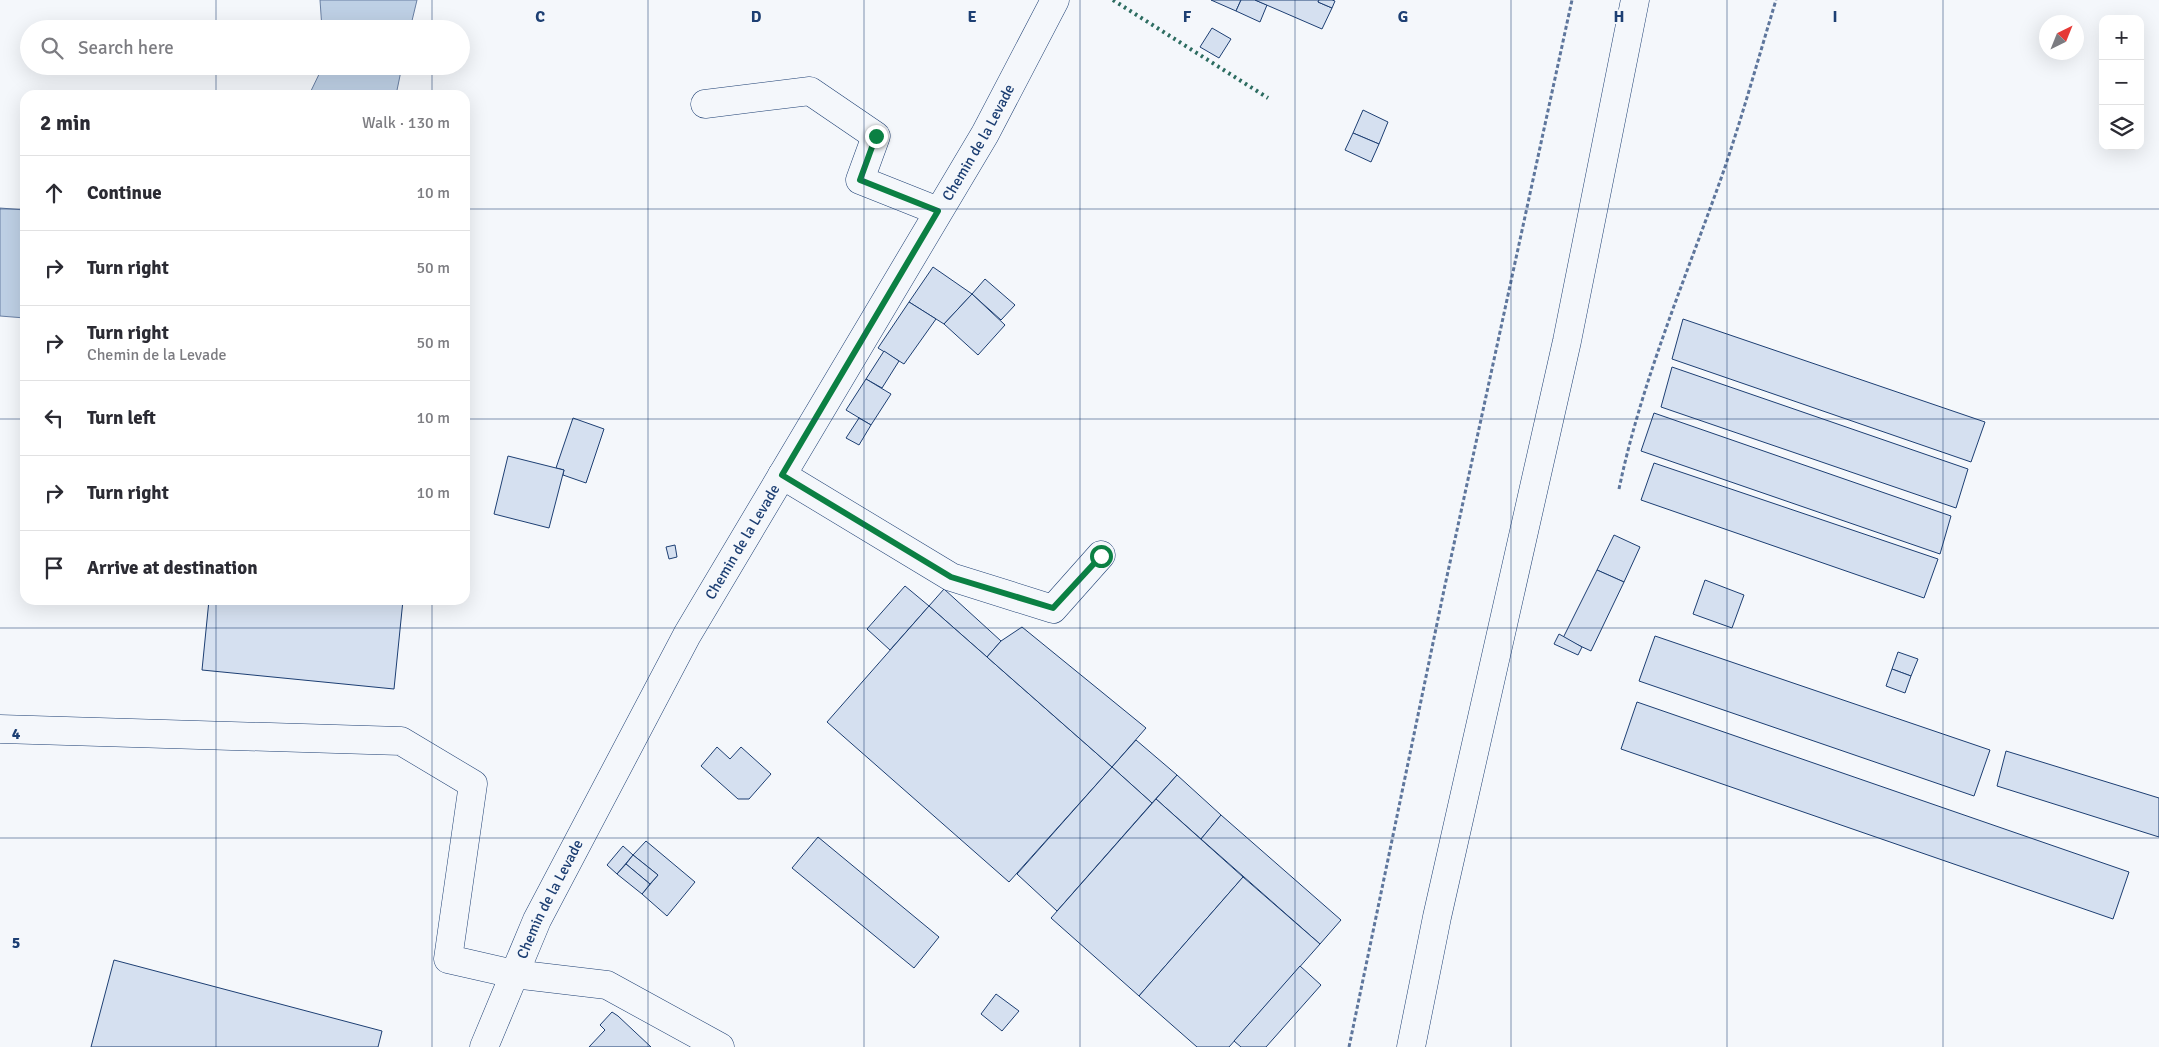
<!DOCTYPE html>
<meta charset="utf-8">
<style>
body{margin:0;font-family:Signika,sans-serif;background:#f7f7f7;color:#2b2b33}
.controls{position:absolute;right:15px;top:15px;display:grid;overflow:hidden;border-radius:10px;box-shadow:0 5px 20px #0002}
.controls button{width:45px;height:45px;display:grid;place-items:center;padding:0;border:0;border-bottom:1px solid #e1e1e2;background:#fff;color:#2b2b33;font:25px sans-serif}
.compass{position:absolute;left:2039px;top:15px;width:45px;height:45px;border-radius:50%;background:#fff;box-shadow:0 5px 20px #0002;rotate:43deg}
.stop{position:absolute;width:15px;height:15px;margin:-11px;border:4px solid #0b8043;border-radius:50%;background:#fff}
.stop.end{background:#0b8043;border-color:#fff;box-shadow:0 1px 5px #0008}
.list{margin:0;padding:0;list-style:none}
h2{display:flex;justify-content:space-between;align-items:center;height:65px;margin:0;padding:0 20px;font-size:21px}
h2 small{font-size:16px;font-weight:400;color:#7c7c81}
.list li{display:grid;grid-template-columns:32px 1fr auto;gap:15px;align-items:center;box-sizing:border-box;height:75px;padding:0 20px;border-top:1px solid #e1e1e2}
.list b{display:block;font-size:19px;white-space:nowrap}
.list p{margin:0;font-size:16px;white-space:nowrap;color:#7c7c81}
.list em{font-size:16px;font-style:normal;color:#7c7c81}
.icon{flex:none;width:28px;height:28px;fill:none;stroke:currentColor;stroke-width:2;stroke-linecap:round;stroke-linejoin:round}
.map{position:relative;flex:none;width:2159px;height:1047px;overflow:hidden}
.search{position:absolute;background:#fff;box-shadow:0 5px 20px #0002;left:20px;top:20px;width:450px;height:55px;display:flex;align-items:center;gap:12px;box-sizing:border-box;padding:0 18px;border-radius:28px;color:#7c7c81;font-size:19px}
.panel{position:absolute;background:#fff;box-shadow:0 5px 20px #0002;left:20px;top:90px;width:450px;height:515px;border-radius:15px}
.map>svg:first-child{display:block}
</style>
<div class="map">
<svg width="2159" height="1047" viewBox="0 0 2159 1047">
<rect width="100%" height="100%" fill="#f4f7fb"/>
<g fill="#bed0e5" stroke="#687fa3">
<path d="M320 0H417L410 29H322Z"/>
<path d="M323 66H402L396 95H309Z"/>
<path d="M0 208 25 210V318L0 316Z"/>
</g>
<g fill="#d5e0f0" stroke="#1d3f73">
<path d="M1211 0H1241L1236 11Z"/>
<path d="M1241 0H1255L1267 5 1260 22 1236 11Z"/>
<path d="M1255 0H1319L1318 2 1332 8 1322 29Z"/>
<path d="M1319 0H1332L1335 1 1332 8 1318 2Z"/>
<path d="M1212 28 1231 39 1219 58 1200 47Z"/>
<path d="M1363 110 1388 122 1379 144 1353 133Z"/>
<path d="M1353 133 1379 144 1371 162 1345 150Z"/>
<path d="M933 267 972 294 944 324 909 302Z"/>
<path d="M985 279 1015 305 1001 320 972 294Z"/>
<path d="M972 294 1005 325 978 355 944 324Z"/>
<path d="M909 302 936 319 904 364 878 348Z"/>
<path d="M1683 319 1985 422 1971 462 1672 359Z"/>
<path d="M884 351 899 361 882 388 866 379Z"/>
<path d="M1672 367 1968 469 1956 508 1661 407Z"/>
<path d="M866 379 891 394 871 425 846 410Z"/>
<path d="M1654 413 1951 516 1940 554 1641 451Z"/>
<path d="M573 418 604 429 586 483 563 475 564 470 556 468Z"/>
<path d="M859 418 871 425 859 445 846 438Z"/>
<path d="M508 456 564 470 549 528 494 514Z"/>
<path d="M1654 463 1938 559 1924 598 1641 500Z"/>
<path d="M1614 535 1640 547 1624 582 1597 570Z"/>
<path d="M675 545 677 557 669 559 666 547Z"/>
<path d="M1597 570 1624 582 1591 651 1563 638Z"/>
<path d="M1705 580 1744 595 1732 628 1693 614Z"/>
<path d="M905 586 929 606 890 650 867 629Z"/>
<path d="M944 589 1001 641 987 657 929 606Z"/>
<path d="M209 600H403L394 689 202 670Z"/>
<path d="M929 606 1112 767 1009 882 827 722Z"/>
<path d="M1022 627 1146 728 1112 767 987 657 1001 641Z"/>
<path d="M1559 634 1582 647 1578 655 1554 644Z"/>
<path d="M1655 636 1990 750 1974 796 1639 681Z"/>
<path d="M1898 652 1918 659 1911 676 1892 669Z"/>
<path d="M1892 669 1911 676 1905 693 1886 686Z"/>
<path d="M1637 702 2129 872 2113 919 1621 749Z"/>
<path d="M1136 740 1177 775 1152 803 1112 767Z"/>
<path d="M717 747 730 759 741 747 771 774 749 799H738L701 766Z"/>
<path d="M2006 751 2159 798V837L1997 786Z"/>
<path d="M1112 767 1152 803 1057 911 1017 874Z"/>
<path d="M1177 775 1221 815 1201 839 1156 799Z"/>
<path d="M1156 799 1243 877 1139 996 1051 918Z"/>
<path d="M1221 815 1341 920 1320 944 1201 839Z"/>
<path d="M818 837 939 937 914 968 792 868Z"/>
<path d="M646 841 695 882 667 916 642 894 658 875 633 855Z"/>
<path d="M623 846 633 855 617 874 607 865Z"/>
<path d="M633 855 658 875 650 884 626 864Z"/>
<path d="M626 864 650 884 642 894 617 874Z"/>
<path d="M1243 877 1320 944 1229 1047H1197L1139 996Z"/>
<path d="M114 960 382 1031 378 1047H91Z"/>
<path d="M1300 966 1321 985 1266 1047H1241L1234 1041Z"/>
<path d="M996 994 1019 1011 1002 1031 981 1014Z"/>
<path d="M612 1012 618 1016 651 1047H589L605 1030 600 1025Z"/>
</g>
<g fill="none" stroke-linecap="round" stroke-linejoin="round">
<g stroke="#1d3f73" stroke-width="29">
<g id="minor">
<path d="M705 104 810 91 876 136 860 180 938 211"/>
<path d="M782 475 951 577 1053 609 1101 555"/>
<path d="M0 729 401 741 473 784 448 959 514 974 607 985 720 1047"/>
<path id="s1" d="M484 1047 537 920 687 635 985 134 1055 0"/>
<path d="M1411 1047 1437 917 1567 341 1635 0"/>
</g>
</g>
<g stroke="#5e769c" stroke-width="3" stroke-dasharray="4 2.5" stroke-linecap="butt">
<path d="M1619 489C1642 379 1687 275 1724 170 1743 114 1759 56 1776 0"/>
<path d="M1349 1047 1444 590 1572 0"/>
</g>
<use href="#minor" stroke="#f4f7fb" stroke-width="28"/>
<path stroke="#2c6c60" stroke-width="4" stroke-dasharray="2.5 4" stroke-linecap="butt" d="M1113 0 1268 98"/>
</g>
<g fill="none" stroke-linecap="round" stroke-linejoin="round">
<path stroke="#0b8043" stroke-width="6" d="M876 136 860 180 938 211 782 475 951 577 1053 608 1101 556"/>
</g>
<path fill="none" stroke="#1d3f73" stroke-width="1" stroke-opacity="0.55" d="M216 0V29M432 0V29M648 0V1047M864 0V1047M1080 0V1047M1295 0V1047M1511 0V1047M1727 0V1047M1943 0V1047M216 66V95M432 66V95M0 209H25M465 209H2159M0 419H25M465 419H2159M216 600V1047M432 600V1047M0 628H2159M0 838H2159"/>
<g text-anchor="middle" stroke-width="4" stroke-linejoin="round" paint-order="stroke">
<g font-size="15" fill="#1d3f73" stroke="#f4f7fb">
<text dy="5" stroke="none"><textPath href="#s1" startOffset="1032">Chemin de la Levade</textPath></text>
<text dy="5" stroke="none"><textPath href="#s1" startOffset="568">Chemin de la Levade</textPath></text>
<text dy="5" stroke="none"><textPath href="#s1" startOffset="162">Chemin de la Levade</textPath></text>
</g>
</g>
<g font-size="16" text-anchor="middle" font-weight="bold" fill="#1d3f73" stroke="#f4f7fb" stroke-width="4" stroke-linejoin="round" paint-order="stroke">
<text x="540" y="22">C</text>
<text x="756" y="22">D</text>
<text x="972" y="22">E</text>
<text x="1187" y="22">F</text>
<text x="1403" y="22">G</text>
<text x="1619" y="22">H</text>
<text x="1835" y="22">I</text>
<text x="16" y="739">4</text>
<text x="16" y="948">5</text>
</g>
</svg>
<div class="controls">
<button>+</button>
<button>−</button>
<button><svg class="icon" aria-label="layers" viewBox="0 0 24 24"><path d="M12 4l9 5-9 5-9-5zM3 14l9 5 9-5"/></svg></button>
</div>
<svg class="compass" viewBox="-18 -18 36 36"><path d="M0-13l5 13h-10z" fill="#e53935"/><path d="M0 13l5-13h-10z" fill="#7c7c81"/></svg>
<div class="stop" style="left:1101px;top:556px"></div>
<div class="stop end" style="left:876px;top:136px"></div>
<div class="search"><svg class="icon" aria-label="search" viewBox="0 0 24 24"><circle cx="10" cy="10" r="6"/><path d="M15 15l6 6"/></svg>Search here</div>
<section class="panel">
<h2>2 min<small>Walk · 130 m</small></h2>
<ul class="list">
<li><svg class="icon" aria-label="ahead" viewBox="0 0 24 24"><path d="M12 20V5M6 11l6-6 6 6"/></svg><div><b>Continue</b></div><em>10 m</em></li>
<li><svg class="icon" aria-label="right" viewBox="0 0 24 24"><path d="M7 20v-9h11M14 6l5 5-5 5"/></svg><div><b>Turn right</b></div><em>50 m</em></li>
<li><svg class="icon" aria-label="right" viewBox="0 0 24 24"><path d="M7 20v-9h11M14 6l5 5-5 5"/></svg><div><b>Turn right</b><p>Chemin de la Levade</p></div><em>50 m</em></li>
<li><svg class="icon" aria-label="left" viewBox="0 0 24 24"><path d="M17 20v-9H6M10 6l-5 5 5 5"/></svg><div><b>Turn left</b></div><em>10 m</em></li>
<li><svg class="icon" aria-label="right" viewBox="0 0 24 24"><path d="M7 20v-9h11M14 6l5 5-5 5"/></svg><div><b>Turn right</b></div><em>10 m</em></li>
<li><svg class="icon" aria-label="arrive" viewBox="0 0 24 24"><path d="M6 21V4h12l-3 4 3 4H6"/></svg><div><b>Arrive at destination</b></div></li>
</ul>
</section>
</div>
